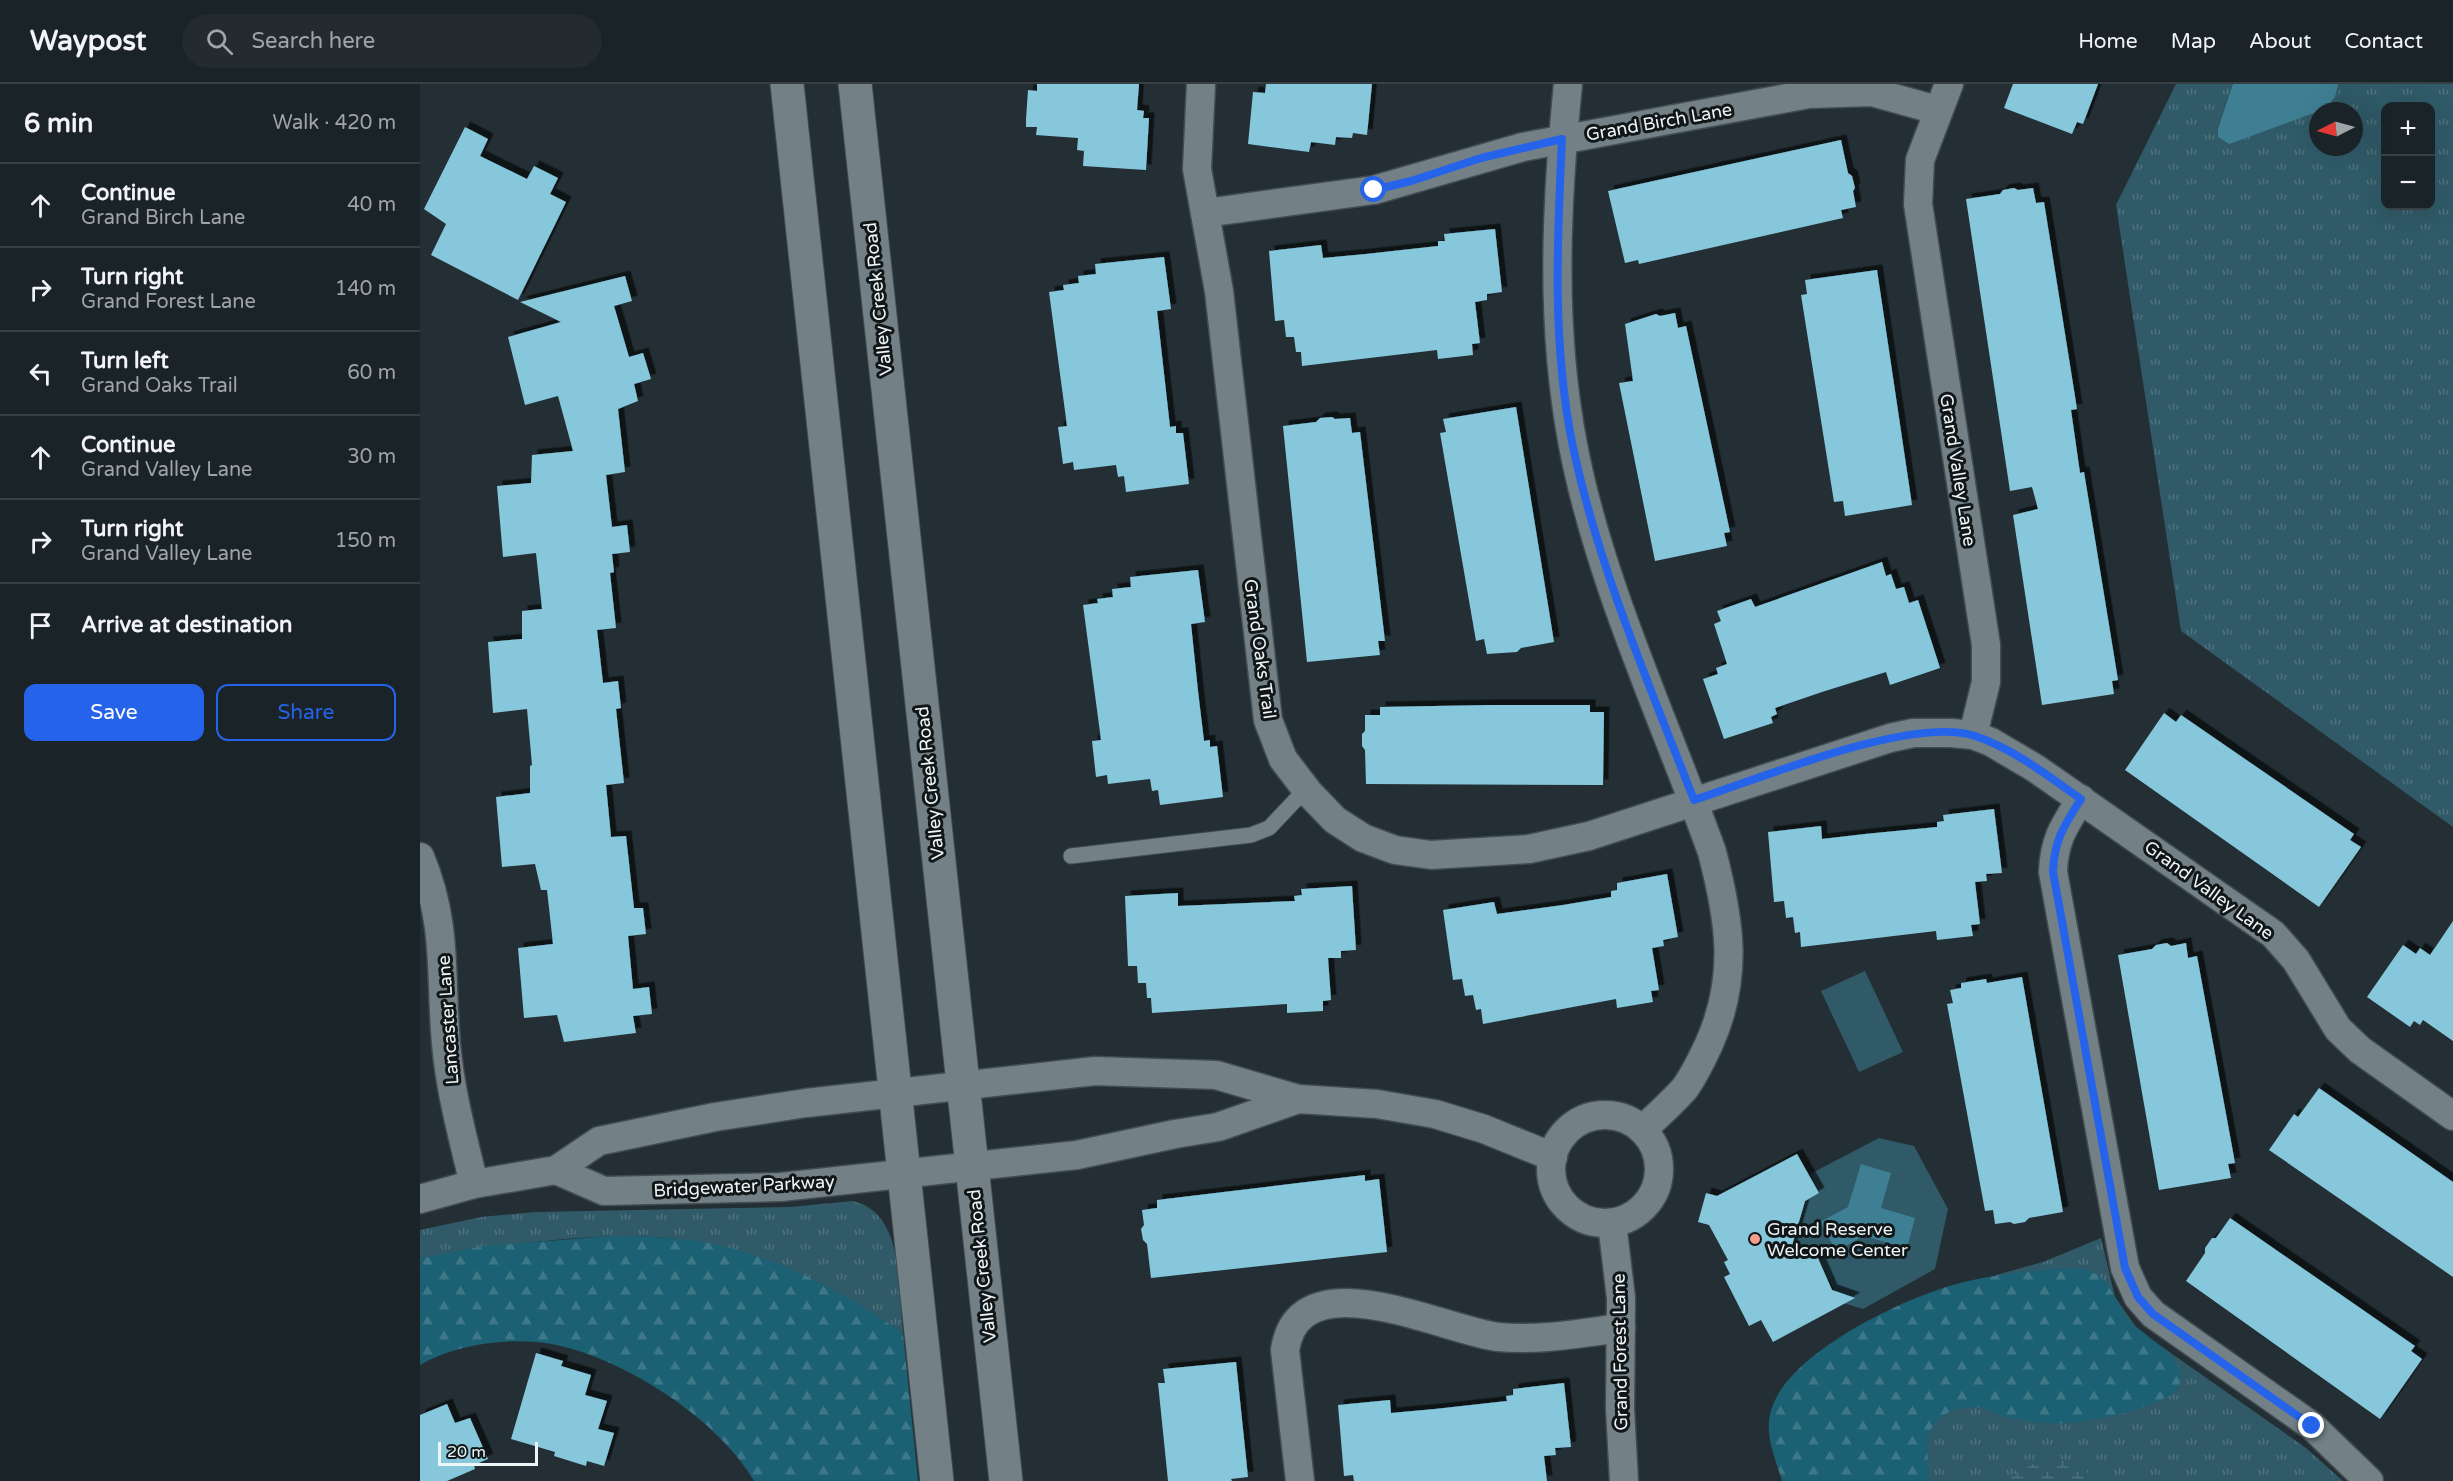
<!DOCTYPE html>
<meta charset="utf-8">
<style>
body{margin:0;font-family:"Varela Round",sans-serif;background:#232b2f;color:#f1f3f6}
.controls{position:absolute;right:18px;top:18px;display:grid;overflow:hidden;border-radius:12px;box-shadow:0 6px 24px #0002}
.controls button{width:54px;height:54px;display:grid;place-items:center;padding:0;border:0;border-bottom:2px solid #384044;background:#1a2327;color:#f1f3f6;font:30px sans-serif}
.compass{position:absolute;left:1889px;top:18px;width:54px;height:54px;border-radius:50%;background:#1a2327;box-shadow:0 6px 24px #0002;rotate:264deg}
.scale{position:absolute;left:18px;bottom:15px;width:100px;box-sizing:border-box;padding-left:6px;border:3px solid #edf5f7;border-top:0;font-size:16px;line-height:21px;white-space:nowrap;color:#edf5f7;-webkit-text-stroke:4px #111718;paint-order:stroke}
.stop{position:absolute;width:18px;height:18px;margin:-14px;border:4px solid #2563eb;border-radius:50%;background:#fff}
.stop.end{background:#2563eb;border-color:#fff;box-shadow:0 2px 6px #0008}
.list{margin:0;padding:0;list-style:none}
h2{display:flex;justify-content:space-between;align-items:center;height:78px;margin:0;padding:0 24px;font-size:26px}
h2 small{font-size:20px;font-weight:400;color:#9fa4a7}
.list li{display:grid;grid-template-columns:39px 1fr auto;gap:18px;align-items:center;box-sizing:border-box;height:84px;padding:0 24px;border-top:2px solid #384044}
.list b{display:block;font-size:22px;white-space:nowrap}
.list p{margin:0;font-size:20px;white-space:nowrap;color:#9fa4a7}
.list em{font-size:20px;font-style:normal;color:#9fa4a7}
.actions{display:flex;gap:12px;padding:18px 24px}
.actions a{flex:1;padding:14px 0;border:2px solid #2563eb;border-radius:12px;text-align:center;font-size:21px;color:#2563eb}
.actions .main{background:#2563eb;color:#fff}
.icon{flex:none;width:33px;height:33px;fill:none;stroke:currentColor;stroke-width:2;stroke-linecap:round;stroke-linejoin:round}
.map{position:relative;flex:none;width:2033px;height:1397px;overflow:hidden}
header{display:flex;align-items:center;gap:36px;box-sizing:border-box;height:84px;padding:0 30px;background:#1a2327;border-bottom:2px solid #384044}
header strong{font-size:28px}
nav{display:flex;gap:33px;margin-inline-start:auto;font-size:21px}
.search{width:420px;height:54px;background:#232b2f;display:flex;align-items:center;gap:15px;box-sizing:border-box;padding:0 21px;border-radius:33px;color:#9fa4a7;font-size:22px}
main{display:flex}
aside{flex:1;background:#1a2327}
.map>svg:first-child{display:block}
</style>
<header>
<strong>Waypost</strong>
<div class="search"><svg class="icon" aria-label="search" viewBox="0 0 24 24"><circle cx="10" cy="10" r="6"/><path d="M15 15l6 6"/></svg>Search here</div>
<nav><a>Home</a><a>Map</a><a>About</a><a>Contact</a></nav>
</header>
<main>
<aside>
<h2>6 min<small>Walk · 420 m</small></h2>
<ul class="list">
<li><svg class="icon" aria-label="ahead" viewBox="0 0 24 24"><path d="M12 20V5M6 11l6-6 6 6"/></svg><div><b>Continue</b><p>Grand Birch Lane</p></div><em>40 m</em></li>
<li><svg class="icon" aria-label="right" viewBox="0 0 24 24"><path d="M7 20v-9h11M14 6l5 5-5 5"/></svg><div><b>Turn right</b><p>Grand Forest Lane</p></div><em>140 m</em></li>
<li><svg class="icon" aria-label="left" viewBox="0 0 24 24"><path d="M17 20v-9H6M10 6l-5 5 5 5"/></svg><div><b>Turn left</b><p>Grand Oaks Trail</p></div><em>60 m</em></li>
<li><svg class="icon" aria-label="ahead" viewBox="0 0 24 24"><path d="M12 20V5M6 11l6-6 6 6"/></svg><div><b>Continue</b><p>Grand Valley Lane</p></div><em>30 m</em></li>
<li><svg class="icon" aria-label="right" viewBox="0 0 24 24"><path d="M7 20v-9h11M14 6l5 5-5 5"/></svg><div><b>Turn right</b><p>Grand Valley Lane</p></div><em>150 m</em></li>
<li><svg class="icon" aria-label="arrive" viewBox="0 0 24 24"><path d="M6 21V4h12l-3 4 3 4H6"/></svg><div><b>Arrive at destination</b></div></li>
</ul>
<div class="actions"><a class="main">Save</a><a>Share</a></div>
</aside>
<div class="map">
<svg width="2033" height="1397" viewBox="0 0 2033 1397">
<defs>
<pattern id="grass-tufts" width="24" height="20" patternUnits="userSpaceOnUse" patternTransform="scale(1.5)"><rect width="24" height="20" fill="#305a68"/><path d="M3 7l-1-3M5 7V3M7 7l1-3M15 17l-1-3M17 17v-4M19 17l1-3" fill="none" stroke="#4e727e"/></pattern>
<pattern id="forest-firs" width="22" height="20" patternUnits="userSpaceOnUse" patternTransform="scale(1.5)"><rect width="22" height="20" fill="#1c6073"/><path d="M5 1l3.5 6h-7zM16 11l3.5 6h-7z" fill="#3d7788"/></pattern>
<pattern id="wetland-marsh" width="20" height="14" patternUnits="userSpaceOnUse" patternTransform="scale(1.5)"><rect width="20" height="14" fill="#305a68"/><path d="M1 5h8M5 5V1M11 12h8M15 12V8" fill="none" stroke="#4e727e"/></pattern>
<filter id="shadow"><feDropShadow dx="5.5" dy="-5.5" stdDeviation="0" flood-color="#0009"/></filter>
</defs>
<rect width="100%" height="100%" fill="#232f34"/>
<g fill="url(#grass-tufts)" fill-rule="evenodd">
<path d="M1756 0H2033V743L1761 547 1696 121ZM1966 22H2010V122H1966ZM1898 27H1934V63H1898Z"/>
<path d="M433 1117C485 1129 478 1205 483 1249 410 1199 325 1157 235 1153 156 1149 78 1163 0 1174V1146L61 1133 115 1128 370 1123Z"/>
<path d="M1681 1154 1695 1213 1718 1246 1886 1364 1923 1397H1444L1576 1191 1623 1178Z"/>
</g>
<g fill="url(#forest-firs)">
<path d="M190 1152C220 1152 249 1153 278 1157 351 1169 423 1207 483 1249L498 1397H334C298 1333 190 1264 116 1258 78 1255 32 1262 0 1281V1174L65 1162Z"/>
<path d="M1644 1184C1657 1184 1670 1185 1680 1193 1693 1204 1698 1222 1709 1236 1725 1254 1781 1280 1753 1310 1722 1327 1682 1336 1647 1339 1627 1340 1606 1338 1587 1333 1580 1331 1573 1327 1566 1325 1550 1320 1526 1325 1515 1339 1503 1353 1509 1380 1509 1397H1362C1356 1376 1345 1353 1350 1330 1363 1273 1471 1221 1523 1204 1562 1191 1604 1188 1644 1184Z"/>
</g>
<path fill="url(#wetland-marsh)" d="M1637 1374 1662 1382 1674 1397H1581L1619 1377Z"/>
<g fill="#305a68">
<path d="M1445 887 1483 968 1439 988 1401 907Z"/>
<path d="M1459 1054 1494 1062 1528 1125 1515 1185 1443 1225 1420 1218 1397 1172 1386 1169 1372 1176 1367 1126 1399 1109 1390 1090Z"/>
</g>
<g fill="#3f7f93">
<path d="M1813 0H1918L1915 13 1905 25 1809 60 1798 53V45Z"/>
<path d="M1441 1080 1471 1089 1461 1124 1495 1134 1487 1164 1444 1152 1416 1167 1400 1138 1428 1123Z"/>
</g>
<g fill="#86c7dc" filter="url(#shadow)">
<path d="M617 0H719L717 26 724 27 723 34H729L726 86 663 82 664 67 657 66 658 54 616 51 617 43H606V35L608 6 617 7Z"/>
<path d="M846 0H952L947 51 933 49 932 54 916 53 915 61 891 58 889 68 828 60 833 8 845 9Z"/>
<path d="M1593 0H1678L1663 40 1657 38 1652 50 1584 24Z"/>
<path d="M45 43 68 55 60 72 107 95 114 82 138 94 130 110 146 118 98 216 11 171 26 140 4 125Z"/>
<path d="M1421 56 1428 89 1432 92 1435 104 1433 107 1436 123 1421 126 1423 134 1219 180 1218 176 1205 179 1188 107Z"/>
<path d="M1594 104 1598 106 1613 104 1616 119 1624 118 1657 325 1651 326 1660 389 1664 388 1698 596 1692 597 1694 610 1622 621 1593 431 1618 425 1612 403 1590 407 1546 115 1580 110 1583 106Z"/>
<path d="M1075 145 1082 208 1067 210V216L1055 218 1060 259 1052 260 1053 271 1018 275 1017 266 882 282 881 268H876L874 253H866L864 236 855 237 849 167 901 161 903 174 946 170 1018 162V157H1025L1024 150Z"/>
<path d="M744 173 751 225 737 227 750 343 756 342V349H763L769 400 706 408 704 392 698 393 696 381 654 386 653 378 643 380 638 343 647 342 629 208 644 206 643 201 659 199 658 192 676 190 675 180Z"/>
<path d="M1457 186 1492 421 1425 432 1423 417 1414 418 1381 211 1387 210 1385 196Z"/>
<path d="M205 192 212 217 194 222 209 273 223 269 231 295 214 300 218 317 198 325 205 388 186 391 192 443 207 441 210 468 192 470 194 488 190 489 196 544 177 546 183 599 198 597 201 624 196 625 204 699 186 701 191 753 206 752 214 824H223L226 850 208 852 213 905 229 903 232 930 213 932 216 949 144 958 137 931 104 934 98 864 133 860 127 806H121L115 780 82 783 76 713 110 709V682L112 681 107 625 73 629 68 558 102 555V527L122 525 116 469 83 473 77 402 111 399 112 371 153 367 138 312 105 321 88 253 141 238 100 218Z"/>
<path d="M1255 229 1258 244 1266 242 1310 448 1304 449 1307 462 1235 477 1199 299 1213 297 1205 240 1236 230 1240 232Z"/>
<path d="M1096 323 1134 558 1101 564 1097 568 1067 570 1064 555 1056 557 1020 349 1026 348 1023 335Z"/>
<path d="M912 333 915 335 930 334 932 349 940 348 965 557H958L960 571 887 578 863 342 896 338 900 334Z"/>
<path d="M1462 478 1466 492 1471 490 1476 505 1484 503 1489 519 1498 516 1520 584 1470 601 1466 588 1402 608 1355 624 1357 630 1351 633 1353 639 1304 655 1283 595 1298 590 1296 584 1307 580 1294 540 1301 537 1297 527 1331 515 1335 523Z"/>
<path d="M778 486 785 538 771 540 778 607 784 657 790 656V663L797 662 803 713 740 721 738 706 732 707 730 695 688 700 687 691 676 693 672 657 681 656 663 521 678 519 677 515 693 513 692 505 711 503 710 493Z"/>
<path d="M1071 621H1170V628H1184L1183 701 946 700 945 666 942 662V650L945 647V631H960V623Z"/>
<path d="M1744 629 1756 638 1761 631 1934 750 1930 756 1941 763 1899 823 1705 686Z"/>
<path d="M1574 725 1582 789 1566 790 1567 797 1555 798 1560 840 1551 841 1553 852 1517 856 1516 847 1381 863 1380 848 1375 849 1373 833 1366 834 1364 817 1354 818 1348 748 1401 742 1402 755 1445 750 1517 743V738L1524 737 1523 731Z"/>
<path d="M1247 790 1258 853 1243 856 1244 862 1232 864 1239 906 1231 907 1233 918 1197 924 1196 915 1063 940 1061 925 1056 926 1053 911 1045 912 1042 895 1033 896 1023 826 1074 818 1077 830 1143 821 1191 813V807L1197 806V799Z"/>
<path d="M932 802 936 866 921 867V874H908L911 916 903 917V927L867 929V920L732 929 731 914H727L726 899H718L717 882H708L705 812 758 809V822L875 817 874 812 882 811 881 805Z"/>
<path d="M2033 837V957L2003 936 2000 941 1994 937 1990 943 1947 913 1983 861 1996 870 2000 864 2010 871Z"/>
<path d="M1747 859 1751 862 1766 859 1768 874 1777 872 1815 1079 1808 1080 1811 1094 1739 1106 1698 871 1732 865 1736 861Z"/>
<path d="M1602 893 1643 1128 1609 1134 1605 1138 1594 1140 1590 1138 1575 1140 1573 1126 1565 1127 1527 920 1533 919 1530 906 1541 904V899L1566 895 1567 899Z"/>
<path d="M1899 1004 2033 1098V1193L1849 1066 1874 1030 1878 1033Z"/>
<path d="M1377 1070 1399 1109 1385 1117 1371 1165 1397 1172 1412 1206 1435 1214 1353 1258 1341 1236 1329 1242 1304 1193 1310 1190 1304 1178 1308 1176 1289 1141 1278 1138 1286 1109 1297 1112Z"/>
<path d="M945 1091V1097L959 1095 967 1168 731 1194 727 1160 723 1156 721 1145 724 1141 722 1126 737 1124V1116Z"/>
<path d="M1810 1134 1995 1262 1991 1267 2002 1275 1960 1335 1766 1197 1785 1169V1164L1792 1154H1796Z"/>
<path d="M116 1269 143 1277 141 1282 171 1291 165 1311 187 1317 178 1345 194 1349 184 1382 167 1377 166 1382 134 1372 135 1368 91 1355Z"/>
<path d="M816 1278 828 1393 811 1395 812 1397H748L738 1299H745L743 1285Z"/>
<path d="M1144 1299 1151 1363 1135 1364 1136 1371 1124 1372 1127 1397H934L933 1391 924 1392 918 1321 970 1316 971 1329 1015 1325 1087 1317 1086 1312 1093 1311V1305Z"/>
<path d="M27 1320 35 1339 50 1334 68 1375 54 1381 55 1385 27 1397H0V1331Z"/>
</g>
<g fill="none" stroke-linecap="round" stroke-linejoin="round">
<g stroke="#424c50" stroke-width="17">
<path id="service" d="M651 772 831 751 849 744 886 705"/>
</g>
<g stroke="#424c50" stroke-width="31">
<g id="minor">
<path d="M781 0 777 85 799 207 848 636 863 675 889 709 915 736 943 754 975 766 1011 771 1109 765 1169 752 1470 654 1493 649H1531L1553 651 1571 658 1615 684 1853 850 1876 876 1918 945 1940 966 2033 1032"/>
<path d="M1148 0C1136 120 1130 242 1153 361 1179 498 1245 637 1292 768 1310 837 1319 893 1289 960 1282 975 1275 990 1265 1004 1252 1019 1237 1032 1222 1046"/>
<path d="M1529 0 1500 76 1498 120 1566 561V598L1553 651"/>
<path d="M785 129 954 106 1103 63 1389 10 1452 8 1517 26"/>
<path d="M1661 715C1644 742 1634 756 1633 788L1705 1184 1718 1213 1733 1230 1892 1342 1949 1397"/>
<path d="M0 773C28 840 20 891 26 959 30 1007 43 1054 54 1100"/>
<circle cx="1185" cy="1085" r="54"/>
<path d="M136 1086 184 1107 361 1103 657 1071 755 1050 798 1043 878 1015"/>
<path d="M0 1115 54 1100 136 1086 179 1057 295 1033 386 1019 675 987 796 991 878 1015 957 1020 1015 1030 1064 1045 1133 1073"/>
<path d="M1192 1139 1201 1214 1200 1325 1204 1397"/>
<path d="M880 1397 865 1266C879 1172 1025 1247 1078 1253 1119 1257 1161 1249 1201 1244"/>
</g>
</g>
<g stroke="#424c50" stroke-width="35">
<g id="secondary">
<path d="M367 0 517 1397"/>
<path d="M435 0 586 1397"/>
</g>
</g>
<use href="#service" stroke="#738186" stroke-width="15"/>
<use href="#minor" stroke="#738186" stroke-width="28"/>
<use href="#secondary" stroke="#738186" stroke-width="33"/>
</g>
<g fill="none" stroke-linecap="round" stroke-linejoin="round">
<path stroke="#2563eb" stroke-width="8" d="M954 106 991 97 1061 74 1142 55C1137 158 1132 262 1153 363 1179 485 1229 600 1274 716 1339 695 1493 631 1555 652 1594 665 1628 692 1661 715 1644 742 1634 756 1633 788L1705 1184 1718 1213 1733 1230 1892 1342"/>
</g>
<circle fill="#f59d8e" stroke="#111718" stroke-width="2" cx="1335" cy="1155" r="6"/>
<g text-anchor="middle" stroke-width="6" stroke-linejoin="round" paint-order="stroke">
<g font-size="18" fill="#edf5f7" stroke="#111718">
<text transform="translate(1239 38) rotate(-10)" y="6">Grand Birch Lane</text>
<text transform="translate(458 215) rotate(-96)" y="6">Valley Creek Road</text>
<text transform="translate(1538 386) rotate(81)" y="6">Grand Valley Lane</text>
<text transform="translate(840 565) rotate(82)" y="6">Grand Oaks Trail</text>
<text transform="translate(510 699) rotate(-96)" y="6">Valley Creek Road</text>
<text transform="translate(1789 806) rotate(36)" y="6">Grand Valley Lane</text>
<text transform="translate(28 936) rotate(-94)" y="6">Lancaster Lane</text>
<text transform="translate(324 1102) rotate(-3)" y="6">Bridgewater Parkway</text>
<text transform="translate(562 1182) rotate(-96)" y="6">Valley Creek Road</text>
<text transform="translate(1200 1268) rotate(-91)" y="6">Grand Forest Lane</text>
</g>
<g font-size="18" fill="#edf5f7" stroke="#111718" text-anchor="start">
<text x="1347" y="1151">Grand Reserve<tspan x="1347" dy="21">Welcome Center</tspan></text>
</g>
</g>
</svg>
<div class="controls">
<button>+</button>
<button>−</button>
</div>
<svg class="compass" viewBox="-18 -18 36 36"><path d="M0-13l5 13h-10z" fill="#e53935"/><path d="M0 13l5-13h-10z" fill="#9fa4a7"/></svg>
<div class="scale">20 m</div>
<div class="stop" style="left:954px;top:106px"></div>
<div class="stop end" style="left:1892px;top:1342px"></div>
</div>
</main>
